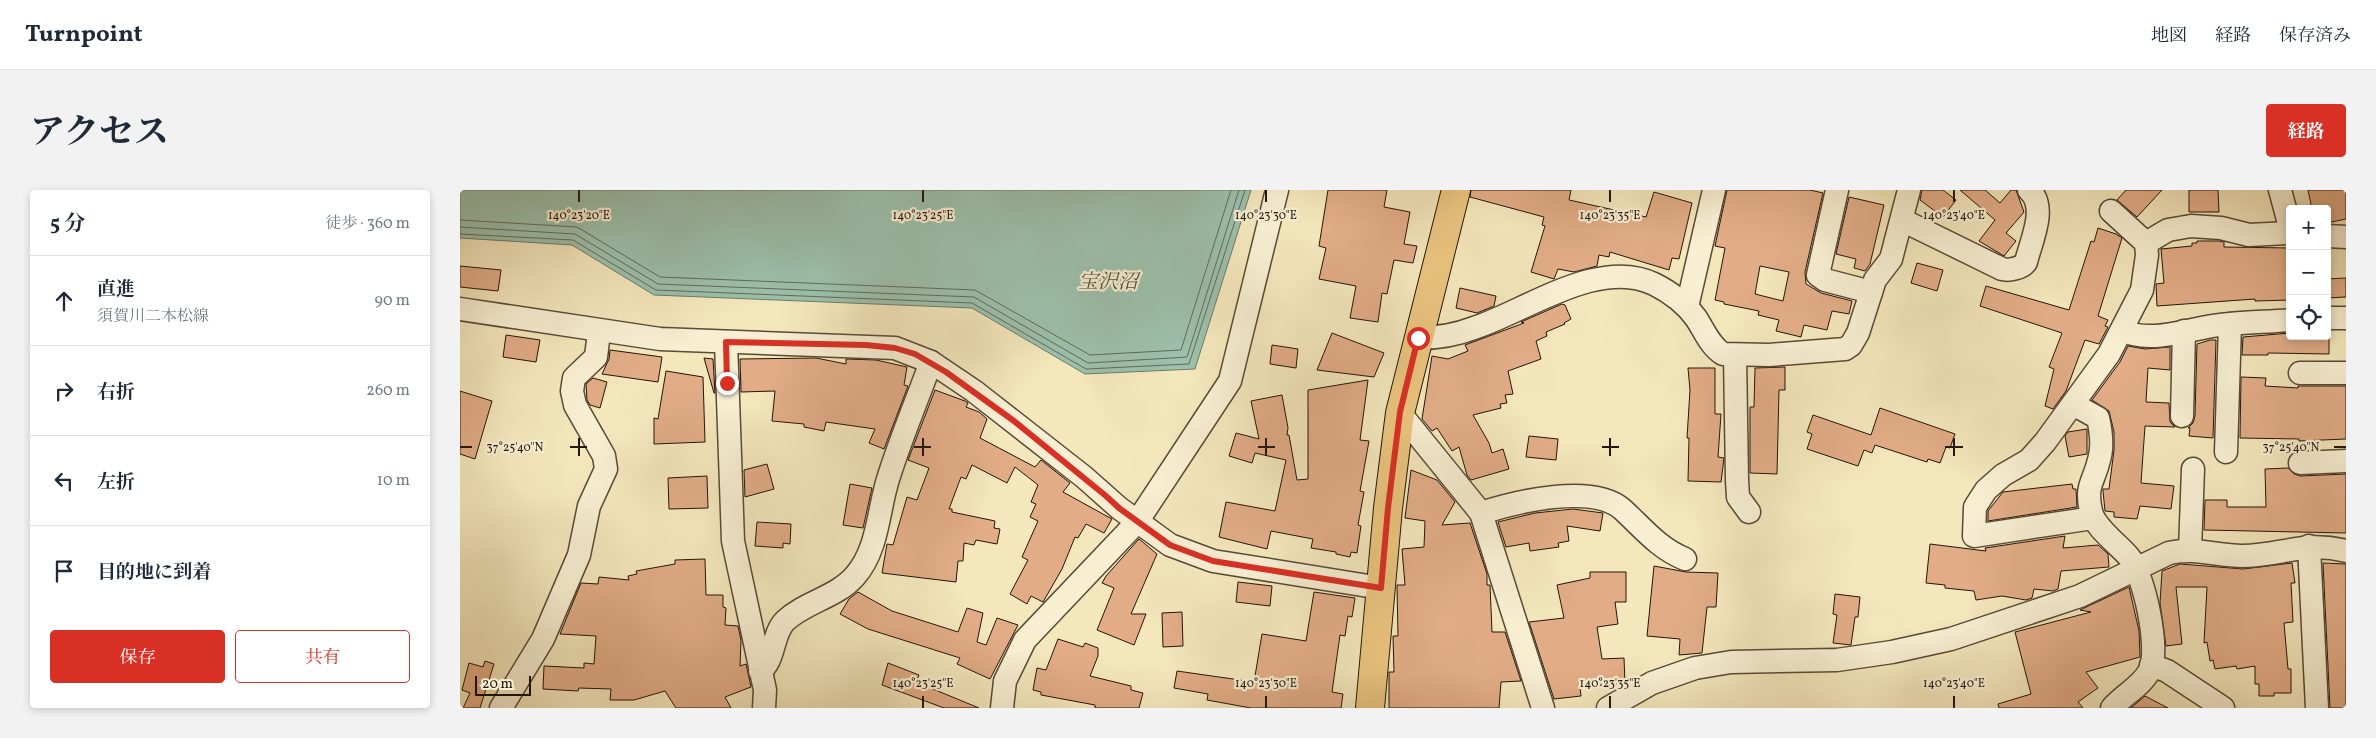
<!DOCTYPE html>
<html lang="ja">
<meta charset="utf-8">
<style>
body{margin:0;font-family:Vollkorn,"Noto Serif JP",serif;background:#f2f2f3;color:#1f2937}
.controls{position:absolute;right:15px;top:15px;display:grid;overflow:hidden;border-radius:5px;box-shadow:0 2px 8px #0003}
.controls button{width:45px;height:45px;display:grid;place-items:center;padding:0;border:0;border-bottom:1px solid #e0e1e3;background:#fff;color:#1f2937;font:25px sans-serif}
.scale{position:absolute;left:15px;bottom:12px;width:56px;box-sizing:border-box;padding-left:5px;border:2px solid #24150a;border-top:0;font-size:14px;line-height:18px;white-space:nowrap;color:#24150a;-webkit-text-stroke:4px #f8efd3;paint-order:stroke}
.stop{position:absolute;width:15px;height:15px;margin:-11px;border:4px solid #d93025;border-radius:50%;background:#fff}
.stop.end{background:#d93025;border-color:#fff;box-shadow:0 1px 5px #0008}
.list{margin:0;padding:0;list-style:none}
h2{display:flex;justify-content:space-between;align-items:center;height:65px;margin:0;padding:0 20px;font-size:21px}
h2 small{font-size:16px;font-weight:400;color:#747a83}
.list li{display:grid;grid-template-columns:32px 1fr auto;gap:15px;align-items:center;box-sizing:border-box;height:90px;padding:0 20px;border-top:1px solid #e0e1e3}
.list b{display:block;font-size:19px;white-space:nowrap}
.list p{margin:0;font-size:16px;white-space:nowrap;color:#747a83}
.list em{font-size:16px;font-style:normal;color:#747a83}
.actions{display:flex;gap:10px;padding:15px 20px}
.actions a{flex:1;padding:11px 0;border:1px solid #d93025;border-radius:5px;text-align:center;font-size:18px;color:#d93025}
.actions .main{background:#d93025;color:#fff}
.icon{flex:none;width:28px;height:28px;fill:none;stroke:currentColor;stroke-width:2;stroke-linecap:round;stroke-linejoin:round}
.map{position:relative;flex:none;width:1886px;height:518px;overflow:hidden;border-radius:5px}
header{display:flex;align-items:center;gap:30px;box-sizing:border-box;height:70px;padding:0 25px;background:#fff;border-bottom:1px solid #e0e1e3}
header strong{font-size:24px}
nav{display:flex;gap:28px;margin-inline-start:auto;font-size:18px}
.intro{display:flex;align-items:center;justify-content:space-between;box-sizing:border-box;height:120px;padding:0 30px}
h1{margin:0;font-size:35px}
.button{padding:12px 22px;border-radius:5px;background:#d93025;color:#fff;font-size:18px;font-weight:700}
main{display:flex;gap:30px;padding:0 30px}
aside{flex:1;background:#fff;border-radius:5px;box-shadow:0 2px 8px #0003}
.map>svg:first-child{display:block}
</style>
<header>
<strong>Turnpoint</strong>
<nav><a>地図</a><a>経路</a><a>保存済み</a></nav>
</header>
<div class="intro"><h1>アクセス</h1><a class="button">経路</a></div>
<main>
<aside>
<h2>5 分<small>徒歩 · 360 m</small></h2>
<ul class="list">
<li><svg class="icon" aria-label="ahead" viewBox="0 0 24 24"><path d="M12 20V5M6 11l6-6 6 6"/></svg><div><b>直進</b><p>須賀川二本松線</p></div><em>90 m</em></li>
<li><svg class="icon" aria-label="right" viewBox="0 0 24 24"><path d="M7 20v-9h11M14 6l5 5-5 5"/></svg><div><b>右折</b></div><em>260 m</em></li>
<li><svg class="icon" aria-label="left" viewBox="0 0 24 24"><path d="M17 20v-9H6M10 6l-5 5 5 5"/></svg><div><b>左折</b></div><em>10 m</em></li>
<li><svg class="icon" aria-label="arrive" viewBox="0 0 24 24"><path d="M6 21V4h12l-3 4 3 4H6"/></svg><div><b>目的地に到着</b></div></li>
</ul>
<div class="actions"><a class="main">保存</a><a>共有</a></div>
</aside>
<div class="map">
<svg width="1886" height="518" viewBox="0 0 1886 518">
<rect width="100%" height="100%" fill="#f4e7bc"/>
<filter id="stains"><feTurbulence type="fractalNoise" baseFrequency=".004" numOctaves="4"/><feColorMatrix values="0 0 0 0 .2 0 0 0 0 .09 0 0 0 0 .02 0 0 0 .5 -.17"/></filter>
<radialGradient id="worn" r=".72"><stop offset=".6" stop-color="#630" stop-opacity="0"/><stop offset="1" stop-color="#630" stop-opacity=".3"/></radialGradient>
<path fill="#9cc0ac" stroke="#6c7c6b" d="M0 0H791L735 179 625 184 512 118 194 105 112 55 0 48Z"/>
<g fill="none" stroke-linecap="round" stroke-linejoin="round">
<g stroke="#606a5b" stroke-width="1">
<path d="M0 30 117 37 200 87 515 100 630 165 721 160 771 0"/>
<path d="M0 37 115 44 198 94 514 107 628 173 727 167 779 0"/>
<path d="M0 44 113 50 196 100 512 113 626 179 729 174 785 0"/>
</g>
</g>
<g fill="#e1ac86" stroke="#24150a" fill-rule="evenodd">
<path d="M868 0H927L924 17 950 22 944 54 957 56 953 73 934 70 927 104 922 103 918 132 890 128 896 96 859 89 866 58 859 56Z"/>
<path d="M1011 0H1111L1109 10 1186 27 1194 2 1232 13 1219 69 1212 68 1209 80 1150 62 1149 67 1139 65 1137 76 1114 82 1098 79 1094 89 1071 82 1085 36 1082 35 1084 27 1010 7Z"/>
<path d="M1267 0H1350L1363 3 1345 82 1346 94 1361 103 1392 111 1389 124 1372 121 1367 140 1344 135 1341 147 1316 141 1319 130 1298 125 1299 121 1264 114V112L1255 110 1265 58 1255 56ZM1300 76 1329 82 1323 111 1295 104Z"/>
<path d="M1462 0H1483L1496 10 1483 27 1460 10Z"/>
<path d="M1500 0H1525L1540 13 1551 0H1556L1564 22 1546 43 1556 51 1544 66 1519 51 1535 30Z"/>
<path d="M1666 0H1702L1677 27 1657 10Z"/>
<path d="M1729 0H1758L1759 22H1729Z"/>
<path d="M1848 0H1886V29L1867 33V19H1852Z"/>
<path d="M1389 7 1424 15 1410 74 1405 81 1394 78 1396 69 1376 64Z"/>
<path d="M1638 38 1656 44 1662 48 1638 126 1648 130 1645 136 1648 137 1639 154 1625 150 1606 201 1593 219 1585 216 1594 179 1589 177 1602 143 1520 116 1526 96 1609 120 1631 51 1634 52Z"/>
<path d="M1737 51H1759L1764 52V57L1830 58V110L1795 111V109L1697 116 1696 94 1704 93 1701 59 1732 56V53H1737Z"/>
<path d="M1457 73 1483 80 1477 101 1451 93Z"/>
<path d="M0 76 41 80 38 101 0 97Z"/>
<path d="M1886 88V107L1867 108V89Z"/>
<path d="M1000 98 1036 106 1034 116 1017 123 996 118Z"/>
<path d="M1102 114 1105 115 1111 129 1104 133 1105 134 1086 142 1087 146 1076 151 1081 169 1048 181 1053 204 1045 205 1047 213 1040 214 1041 218 1013 225 1029 253 1032 263 1043 259 1049 279 1011 290 1007 285 999 257 992 261 977 238 972 241 962 229 972 166 988 169 1008 161 1005 155 1064 133 1061 132Z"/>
<path d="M872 143 924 163 914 187 857 180Z"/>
<path d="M1830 143V146H1869V164L1808 163V165H1782L1783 147Z"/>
<path d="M46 145 80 150 76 172 43 167Z"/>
<path d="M1750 150H1756L1753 248 1729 246 1730 238H1728L1733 233 1735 226 1737 154Z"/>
<path d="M812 155 838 159 836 178 810 174Z"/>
<path d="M1668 156 1685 159 1710 157V180L1688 178 1686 212 1709 213 1710 232 1715 237 1685 236 1681 293 1714 296 1711 319 1680 316 1677 329 1654 327V322L1645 321 1643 301V299H1649L1654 260V242L1649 221 1632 210 1660 172Z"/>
<path d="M150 160 202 167 198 192 142 184 149 169Z"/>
<path d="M244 168 253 169 255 203H254Z"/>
<path d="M356 168 386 174V169L416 170 447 177 444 195 448 196 424 259 409 253 415 239 366 232 364 241 344 237V234L312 231 315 201 281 202 280 169Z"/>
<path d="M1325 177V200H1319L1317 284 1290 283V217H1294L1295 178Z"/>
<path d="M1228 178H1255V224H1261L1258 267 1264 268 1261 292 1228 291 1229 248H1227L1230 200Z"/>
<path d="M206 181 243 187 245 252 194 254V228L198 229Z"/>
<path d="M1781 187 1806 188 1805 196 1838 198V196H1886V249L1839 251V249L1780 248Z"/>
<path d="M133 188 147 192 140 218 130 215 127 210 126 194Z"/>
<path d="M908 190 900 250 909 251 900 301 904 302 898 335 901 336 897 363 891 362 890 367 876 364V362L851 358 853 349 811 341 807 359 759 347 766 312 815 321 826 270 795 263 792 273 769 266 776 243 799 249 791 211 822 205 828 238 827 245H829L837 290 848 289V200Z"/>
<path d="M475 200 505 211 508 213 506 217 519 222 527 229 520 248 575 277 581 270 610 293 603 302 652 329 644 343 626 334 618 348 615 347 602 379 583 412 571 406 567 414 550 404 568 370 562 367 578 331 570 327 576 314 571 312 578 295 555 277 547 293 512 275 506 289 501 287 489 319H492V322L535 331 534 338 540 339 537 354 516 350 514 355 504 353 503 371H498L496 392 422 383 427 354 433 355 447 307 457 310 469 278 448 270Z"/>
<path d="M0 201 32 211 15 269 0 264Z"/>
<path d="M1420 218 1495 244 1490 258 1486 257 1480 273 1468 269 1467 272 1415 255 1412 263 1404 260 1398 276 1347 259 1352 244 1347 242 1353 225 1411 245Z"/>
<path d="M1627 239V264L1609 267 1605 246 1608 242Z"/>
<path d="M1069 246 1098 249 1096 270 1066 267Z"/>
<path d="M307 274 314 299 285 307 284 280Z"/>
<path d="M1828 278 1834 284 1840 286 1886 284V343L1744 340 1745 310H1767V317H1806L1805 279Z"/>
<path d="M951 280 977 290 995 312 982 335 1010 333 1027 384V395H1030L1032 442H1045L1061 491 1041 492 1039 518H929V482H934L933 446H938L937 395H945L942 359 964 357 965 331 945 328Z"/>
<path d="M247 286 248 318 209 319 208 288Z"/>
<path d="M390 294 412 298 403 338 383 335Z"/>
<path d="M1612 294 1613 299H1616L1617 317 1528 331V321L1543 302Z"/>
<path d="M1113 319 1143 323 1140 341 1107 336 1109 351 1098 353 1099 357 1070 361 1069 353 1046 357 1038 332 1075 323Z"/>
<path d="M297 332 331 334 330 354 323 353V358L295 356Z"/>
<path d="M1605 346 1603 358 1638 355 1648 364 1649 377 1601 381 1598 399 1593 401 1574 399 1572 408 1566 410 1542 406 1516 410 1514 401 1485 398V395L1466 393 1470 354 1526 361 1525 358Z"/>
<path d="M679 349 697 364 671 424H686L674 455 637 440 654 398 642 393 646 386Z"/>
<path d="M245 369 246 405H263V417L266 418 265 435 278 436 281 450 280 476 286 474 291 497 265 507 271 518H216L205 501 174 510H150L151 499 119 498 118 501 83 499 84 476 124 478V473L134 474 136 446 100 444 121 393 138 394 139 387 169 390 168 386 177 384 176 381 215 374V370Z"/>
<path d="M1832 373 1835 393H1831L1833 432 1824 433 1828 479H1831V503H1814V506H1799V494H1795V476L1777 479 1776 476 1755 479 1753 470 1750 471 1747 452 1744 453 1747 397H1716L1722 454 1706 456 1700 413 1702 381 1720 374 1783 379Z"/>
<path d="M1863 373 1886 374V518H1870Z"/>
<path d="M1194 376 1226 382 1258 383 1256 417H1247L1242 463 1219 465 1220 449 1187 446Z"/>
<path d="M1130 382H1166V412H1155L1158 434 1137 437 1142 469 1164 468 1165 493 1120 497 1121 506 1094 509 1069 432 1104 428 1097 395 1130 388Z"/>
<path d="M778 392 812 396 810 416 776 412Z"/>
<path d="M1669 397 1679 441 1680 467 1626 482 1638 498 1618 512 1623 518H1539L1538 514 1571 504 1555 442 1631 422 1620 420Z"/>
<path d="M398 402 432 421 498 442 507 418 523 423 517 452 526 455 537 428 558 435 530 489 497 474 500 468 408 439 380 424 389 409Z"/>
<path d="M854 402 895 408 892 427 888 426 885 446 880 445 872 502 883 504 881 518H791L747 510 748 504 714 498 717 481 794 492 802 444 846 451Z"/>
<path d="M1375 404 1400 407 1398 427H1395L1391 455 1373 453 1377 425 1373 424Z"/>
<path d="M722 422 723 456 703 457 702 423Z"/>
<path d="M598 449 623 457 625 453 638 458V466L630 486 671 496V500L683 503 679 518H635V515L581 505V502L573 500 577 478 586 480Z"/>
<path d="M25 471 34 474 20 518H3L10 503 2 500 9 473 23 477Z"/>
<path d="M428 473 459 485 456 492 519 518H484L422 495Z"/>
<path d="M1685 506 1708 518H1671Z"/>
</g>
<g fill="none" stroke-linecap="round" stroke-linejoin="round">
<g stroke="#584a36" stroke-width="25">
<g id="minor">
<path d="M1377 0 1358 85 1365 90 1411 102"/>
<path d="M1820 0 1830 37"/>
<path d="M1442 30 1542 79C1549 81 1562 78 1566 72 1571 51 1588 17 1569 0"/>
<path d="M1867 46 1886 47"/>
<path d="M1686 53 1708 40 1731 36 1761 38 1789 45 1830 43"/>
<path d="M1227 117 1254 0"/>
<path d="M0 119 200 149 435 158 471 172 514 201 624 287 659 318 710 355 753 371 921 398"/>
<path d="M1867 128H1886"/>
<path d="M1662 140C1691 155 1730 138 1760 135 1783 132 1807 132 1830 130"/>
<path d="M958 148C978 148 996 145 1014 138 1066 121 1139 67 1194 94 1210 102 1225 113 1236 128 1244 140 1250 156 1263 164L1309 165 1385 159 1391 155 1398 143 1415 90 1431 69 1449 0"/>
<path d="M266 152 273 351 305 500 304 518"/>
<path d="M1275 165 1277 290 1278 307 1289 322"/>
<path d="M1840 183H1886"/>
<path d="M1613 214 1638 228C1641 241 1643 257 1639 270 1634 292 1625 295 1631 321 1634 337 1658 354 1669 367 1684 384 1700 459 1690 480 1682 496 1663 505 1652 518"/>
<path d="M940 223 1021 323 1083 518"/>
<path d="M1722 226 1724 141"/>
<path d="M1766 262 1770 134"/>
<path d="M1840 273 1886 271"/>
<path d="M1021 323C1055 312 1132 293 1162 319 1183 338 1198 358 1225 369"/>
<path d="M1633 328 1514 346 1515 317 1526 300 1543 285 1569 270 1585 252 1649 164 1682 100 1687 65 1686 53 1651 21"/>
<path d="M1849 356 1857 518"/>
<path d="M1730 360 1733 279"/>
<path d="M1691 475 1707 481 1763 518"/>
<path d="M300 481C315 471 312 444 325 431 345 412 377 407 395 386 419 359 418 318 429 286 441 248 457 210 471 172"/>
<path d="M41 518 83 449 119 365 129 316 146 279 144 266 115 215 112 201 114 188 136 167 139 142"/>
<path d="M542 518 545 491 565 450 677 332 770 191 817 0"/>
<path d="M1148 518 1192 493 1235 478 1271 472 1377 470 1432 462 1491 449 1620 406 1709 363C1734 357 1757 366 1782 366 1821 366 1845 350 1886 361"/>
</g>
</g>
<g stroke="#24150a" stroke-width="30">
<path id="major" d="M910 518 928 318 940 223 996 0"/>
</g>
<use href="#minor" stroke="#f8efd3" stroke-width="22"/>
<use href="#major" stroke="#eac47e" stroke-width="28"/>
</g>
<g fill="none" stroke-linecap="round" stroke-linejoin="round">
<path stroke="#d93025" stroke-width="6" d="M267 193 266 152 406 155 435 158 455 164 486 182 554 231 646 306 659 318 710 355 753 371 921 398 928 318 940 222 958 148"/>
</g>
<path fill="none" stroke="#24150a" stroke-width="2" d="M119 0V12M463 0V12M806 0V12M1150 0V12M1494 0V12M119 248V266M463 248V266M806 248V266M1150 248V266M1494 248V266M0 257H12M110 257H127M454 257H471M798 257H815M1142 257H1159M1485 257H1503M1874 257H1886M463 506V518M806 506V518M1150 506V518M1494 506V518"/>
<g text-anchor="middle" stroke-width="4.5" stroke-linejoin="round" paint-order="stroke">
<g font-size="20" font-style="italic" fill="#4e5143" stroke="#f8efd3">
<text x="648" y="98">宝沢沼</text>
</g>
</g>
<g font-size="12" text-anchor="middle" fill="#24150a" stroke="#f8efd3" stroke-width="4.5" stroke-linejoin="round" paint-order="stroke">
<text x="119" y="29">140°23'20"E</text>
<text x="463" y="29">140°23'25"E</text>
<text x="806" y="29">140°23'30"E</text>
<text x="1150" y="29">140°23'35"E</text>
<text x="1494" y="29">140°23'40"E</text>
<text x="55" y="261">37°25'40"N</text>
<text x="1831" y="261">37°25'40"N</text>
<text x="463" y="497">140°23'25"E</text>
<text x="806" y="497">140°23'30"E</text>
<text x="1150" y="497">140°23'35"E</text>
<text x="1494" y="497">140°23'40"E</text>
</g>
<rect width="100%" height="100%" filter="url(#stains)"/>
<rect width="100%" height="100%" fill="url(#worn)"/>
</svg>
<div class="controls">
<button>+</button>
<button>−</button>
<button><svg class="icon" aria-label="locate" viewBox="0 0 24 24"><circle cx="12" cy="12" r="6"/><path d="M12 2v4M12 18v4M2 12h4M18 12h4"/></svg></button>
</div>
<div class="scale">20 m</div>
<div class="stop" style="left:958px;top:148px"></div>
<div class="stop end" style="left:267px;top:193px"></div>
</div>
</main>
